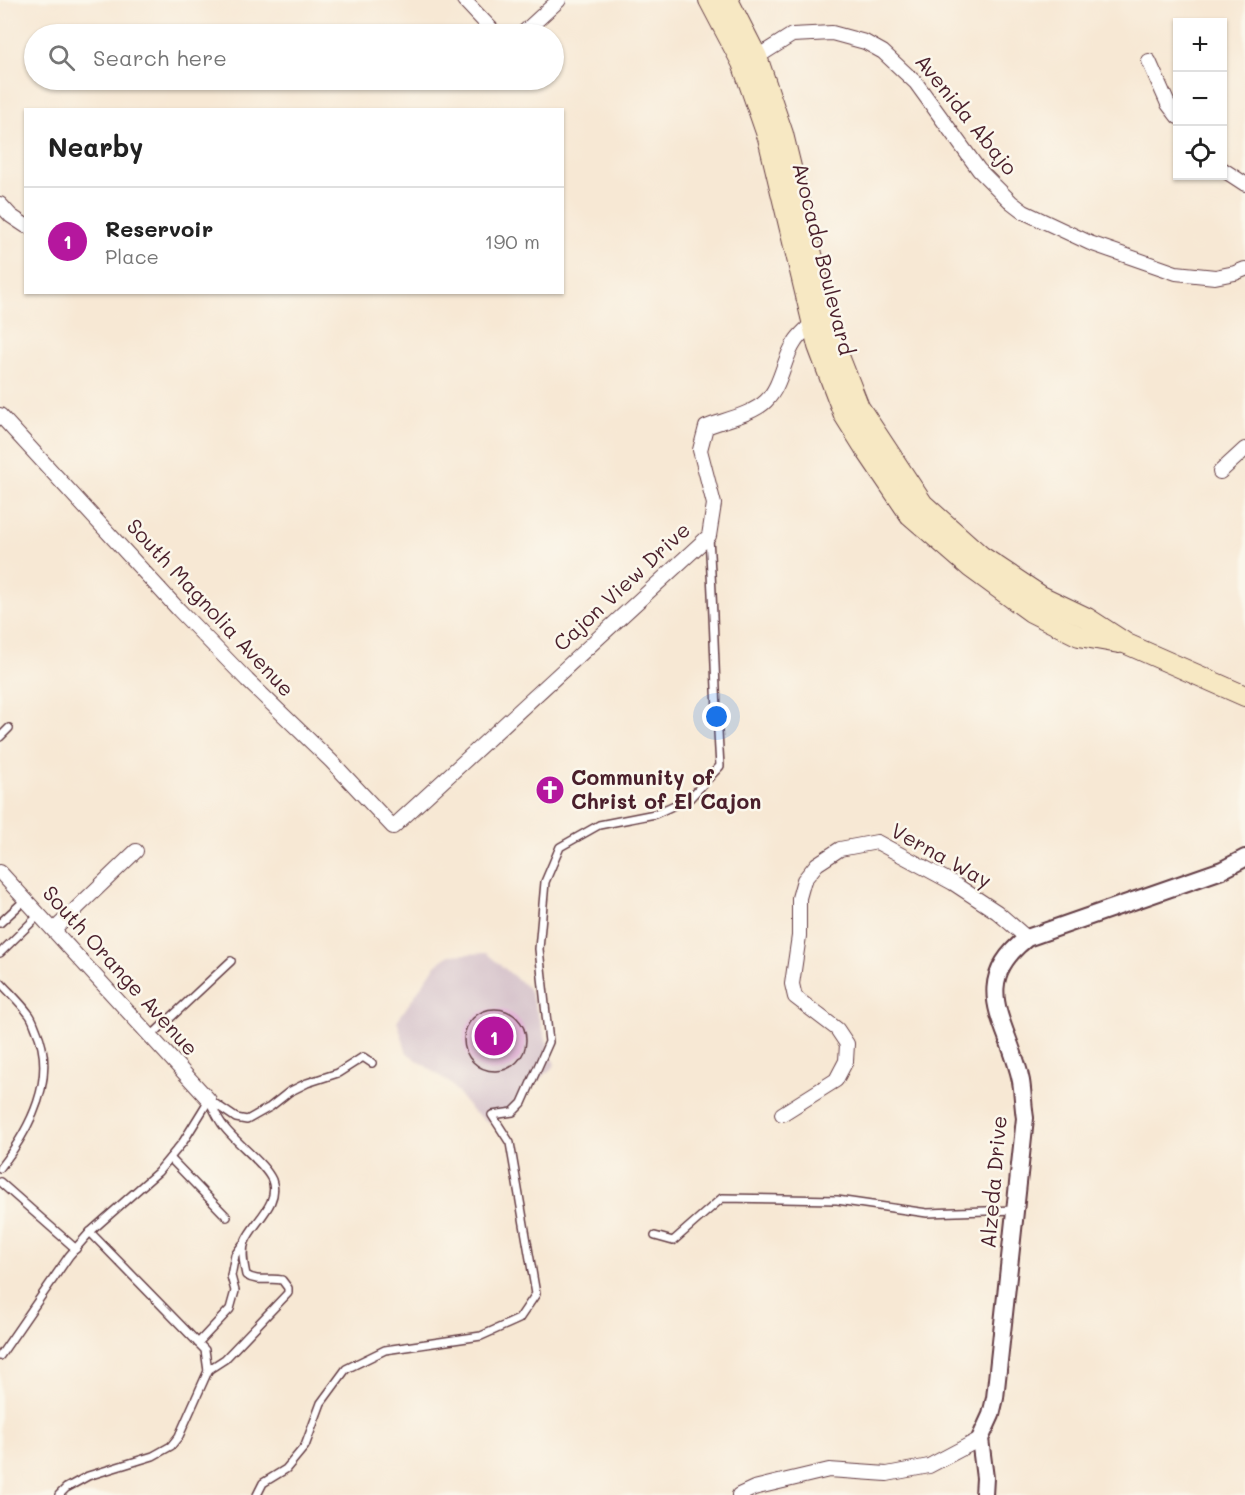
<!DOCTYPE html>
<meta charset="utf-8">
<style>
body{margin:0;font-family:Mali,sans-serif;background:#f6f6f6;color:#222}
.controls{position:absolute;right:18px;top:18px;display:grid;overflow:hidden;border-radius:0px;box-shadow:0 2px 4px #0004}
.controls button{width:54px;height:54px;display:grid;place-items:center;padding:0;border:0;border-bottom:2px solid #e0e0e0;background:#fff;color:#222;font:30px sans-serif}
.you{position:absolute;left:717px;top:717px;width:21px;height:21px;margin:-15px;border:4px solid #fff;border-radius:50%;background:#1a73e8;box-shadow:0 0 0 9px #1a73e833}
.badge{display:grid;place-items:center;width:39px;height:39px;border-radius:50%;background:#b5179e;color:#fff;font-size:20px;font-weight:700}
.pin{position:absolute;translate:-50% -50%;border:3px solid #fff;box-shadow:0 2px 6px #0006}
.list{margin:0;padding:0;list-style:none}
h2{display:flex;justify-content:space-between;align-items:center;height:78px;margin:0;padding:0 24px;font-size:26px}
h2 small{font-size:20px;font-weight:400;color:#767676}
.list li{display:grid;grid-template-columns:39px 1fr auto;gap:18px;align-items:center;box-sizing:border-box;height:108px;padding:0 24px;border-top:2px solid #e0e0e0}
.list b{display:block;font-size:22px;white-space:nowrap}
.list p{margin:0;font-size:20px;white-space:nowrap;color:#767676}
.list em{font-size:20px;font-style:normal;color:#767676}
.icon{flex:none;width:33px;height:33px;fill:none;stroke:currentColor;stroke-width:2;stroke-linecap:round;stroke-linejoin:round}
.map{position:relative;flex:none;width:1245px;height:1495px;overflow:hidden}
.search{position:absolute;background:#fff;box-shadow:0 2px 4px #0004;left:24px;top:24px;width:540px;height:66px;display:flex;align-items:center;gap:15px;box-sizing:border-box;padding:0 21px;border-radius:33px;color:#767676;font-size:22px}
.panel{position:absolute;background:#fff;box-shadow:0 2px 4px #0004;left:24px;top:108px;width:540px;height:186px;border-radius:0px}
.map>svg:first-child{display:block}
</style>
<div class="map">
<svg width="1245" height="1495" viewBox="0 0 1245 1495">
<rect width="100%" height="100%" fill="#fbf7ec"/>
<filter id="ink" filterUnits="userSpaceOnUse"><feTurbulence type="fractalNoise" baseFrequency=".0167" numOctaves="2"/><feDisplacementMap in="SourceGraphic" scale="12" xChannelSelector="R" yChannelSelector="G"/><feConvolveMatrix kernelMatrix="1 2 1 2 8 2 1 2 1" color-interpolation-filters="sRGB"/></filter>
<filter id="wash" filterUnits="userSpaceOnUse"><feTurbulence type="fractalNoise" baseFrequency=".008" numOctaves="4" result="noise"/><feDisplacementMap in="SourceGraphic" scale="24" xChannelSelector="R" yChannelSelector="G"/><feGaussianBlur stdDeviation="1.35" result="paint"/><feColorMatrix in="noise" values="0 0 0 0 0 0 0 0 0 0 0 0 0 0 0 0 0 1.4 0 .05"/><feComposite in="paint" operator="in"/></filter>
<g filter="url(#wash)">
<rect width="100%" height="100%" fill="#f7e8d4"/>
<path fill="#d2bdc7" d="M486 953 529 989 555 1065 491 1124 471 1110 451 1084 407 1053 397 1021 436 965 450 955Z"/>
<g id="blocks">
<circle fill="#dba0d0" cx="495" cy="1040" r="31"/>
</g>
</g>
<g filter="url(#ink)">
<use href="#blocks" fill-opacity="0" stroke="#643d44" stroke-width="1.5"/>
<g fill="none" stroke-linecap="round" stroke-linejoin="round">
<g stroke="#643d44" stroke-width="10">
<g id="service">
<path d="M0 737 9 728"/>
<path d="M0 923 26 899"/>
<path d="M0 953 39 915"/>
<path d="M0 982C9 992 20 1002 28 1013 32 1017 34 1024 36 1029 58 1078 30 1129 0 1168"/>
<path d="M151 1036 231 961"/>
<path d="M211 1101 236 1118 247 1120 270 1107 289 1092 307 1083 338 1073 363 1057 372 1063"/>
<path d="M170 1158 227 1217"/>
<path d="M0 1182 76 1249"/>
<path d="M655 1236 673 1241 722 1198 837 1200 927 1213 1015 1210"/>
<path d="M198 1343 230 1309 235 1291 231 1276 235 1255 243 1244"/>
<path d="M0 1356 69 1256 90 1232 158 1172 183 1142 209 1100"/>
<path d="M208 1370 225 1359 288 1293V1288L282 1280C269 1277 258 1283 246 1275 244 1265 241 1252 245 1242 252 1223 281 1204 272 1180 264 1162 234 1142 222 1124 217 1117 213 1108 209 1100"/>
<path d="M59 1495 66 1488 88 1476 153 1456 171 1446 179 1436 208 1371 205 1350 90 1232"/>
<path d="M257 1495 263 1483 286 1469 305 1446 321 1403 346 1369 385 1350 481 1336 519 1319 536 1294 510 1143 492 1115 513 1112 522 1103 549 1042 539 949 545 882 560 847 599 825 655 814 690 798 720 766C715 690 714 614 709 538"/>
</g>
</g>
<g stroke="#643d44" stroke-width="16">
<g id="minor">
<path d="M464 0 496 34"/>
<path d="M522 34 559 0"/>
<path d="M757 57 792 35 832 33 865 42 883 52 916 83 979 170 1011 202 1024 212 1090 243 1176 273 1215 277 1235 273 1245 269"/>
<path d="M1149 61 1168 104 1178 117"/>
<path d="M1222 169 1245 184"/>
<path d="M0 204 11 216 26 226"/>
<path d="M0 415 179 610 247 680 331 761 393 827 709 536 714 504 700 450 706 427C724 420 753 414 766 401 782 385 783 359 795 342 799 335 806 330 811 324"/>
<path d="M1220 472 1245 449"/>
<path d="M0 872 209 1100"/>
<path d="M54 930 136 851"/>
<path d="M782 1114 836 1080 846 1061 847 1044 837 1029 795 997 792 984 799 936V898L804 880 817 864 840 849 877 842 953 883 997 912 1027 938"/>
<path d="M739 1495 754 1488 829 1470 887 1474 929 1466 980 1439"/>
</g>
</g>
<g stroke="#643d44" stroke-width="20">
<path id="tertiary" d="M984 1495 985 1478 980 1439 991 1415 995 1398 1025 1118C1023 1106 1023 1093 1021 1081 1010 1025 966 985 1027 938L1222 870 1245 858"/>
</g>
<g stroke="#643d44" stroke-width="22">
<g id="secondary">
<path d="M709 0 742 63 768 138 818 346 844 415 864 447 910 515 971 568 1031 612 1079 636 1119 643"/>
<path d="M728 0 757 57 783 134 833 341 859 407 923 504 981 556 1041 596 1087 618 1127 644 1245 696"/>
</g>
</g>
<use href="#service" stroke="#fff" stroke-width="7"/>
<use href="#minor" stroke="#fff" stroke-width="14"/>
<use href="#tertiary" stroke="#fff" stroke-width="16"/>
<use href="#secondary" stroke="#f7e8c3" stroke-width="20"/>
</g>
</g>
<defs>
<g id="church-disc" transform="scale(1.5)"><circle r="9.5" fill="#b5179e" stroke="#fbf7ec"/><path d="M-1.2-6h2.4v3.5h3.3v2.4h-3.3V6h-2.4V-.1h-3.3v-2.4h3.3Z" fill="#fff"/></g>
</defs>
<g fill-rule="evenodd">
<use href="#church-disc" x="550" y="790"/>
</g>
<g text-anchor="middle" stroke-width="5" stroke-linejoin="round" paint-order="stroke">
<g font-size="21" fill="#4a1f2b" stroke="#fbf7ec">
<text transform="translate(966 115) rotate(51)" y="7">Avenida Abajo</text>
<text transform="translate(823 259) rotate(76)" y="7">Avocado Boulevard</text>
<text transform="translate(622 587) rotate(-43)" y="7">Cajon View Drive</text>
<text transform="translate(210 608) rotate(47)" y="7">South Magnolia Avenue</text>
<text transform="translate(941 856) rotate(29)" y="7">Verna Way</text>
<text transform="translate(120 971) rotate(48)" y="7">South Orange Avenue</text>
<text transform="translate(994 1182) rotate(-85)" y="7">Alzeda Drive</text>
</g>
<g font-size="21" font-weight="bold" fill="#4a1f2b" stroke="#fbf7ec" text-anchor="start">
<text x="571" y="785">Community of<tspan x="571" dy="24">Christ of El Cajon</tspan></text>
</g>
</g>
</svg>
<div class="controls">
<button>+</button>
<button>−</button>
<button><svg class="icon" aria-label="locate" viewBox="0 0 24 24"><circle cx="12" cy="12" r="6"/><path d="M12 2v4M12 18v4M2 12h4M18 12h4"/></svg></button>
</div>
<div class="you"></div>
<div class="pin badge" style="left:494px;top:1036px">1</div>
<div class="search"><svg class="icon" aria-label="search" viewBox="0 0 24 24"><circle cx="10" cy="10" r="6"/><path d="M15 15l6 6"/></svg>Search here</div>
<section class="panel">
<h2>Nearby<small></small></h2>
<ul class="list">
<li><span class="badge">1</span><div><b>Reservoir</b><p>Place</p></div><em>190 m</em></li>
</ul>
</section>
</div>
